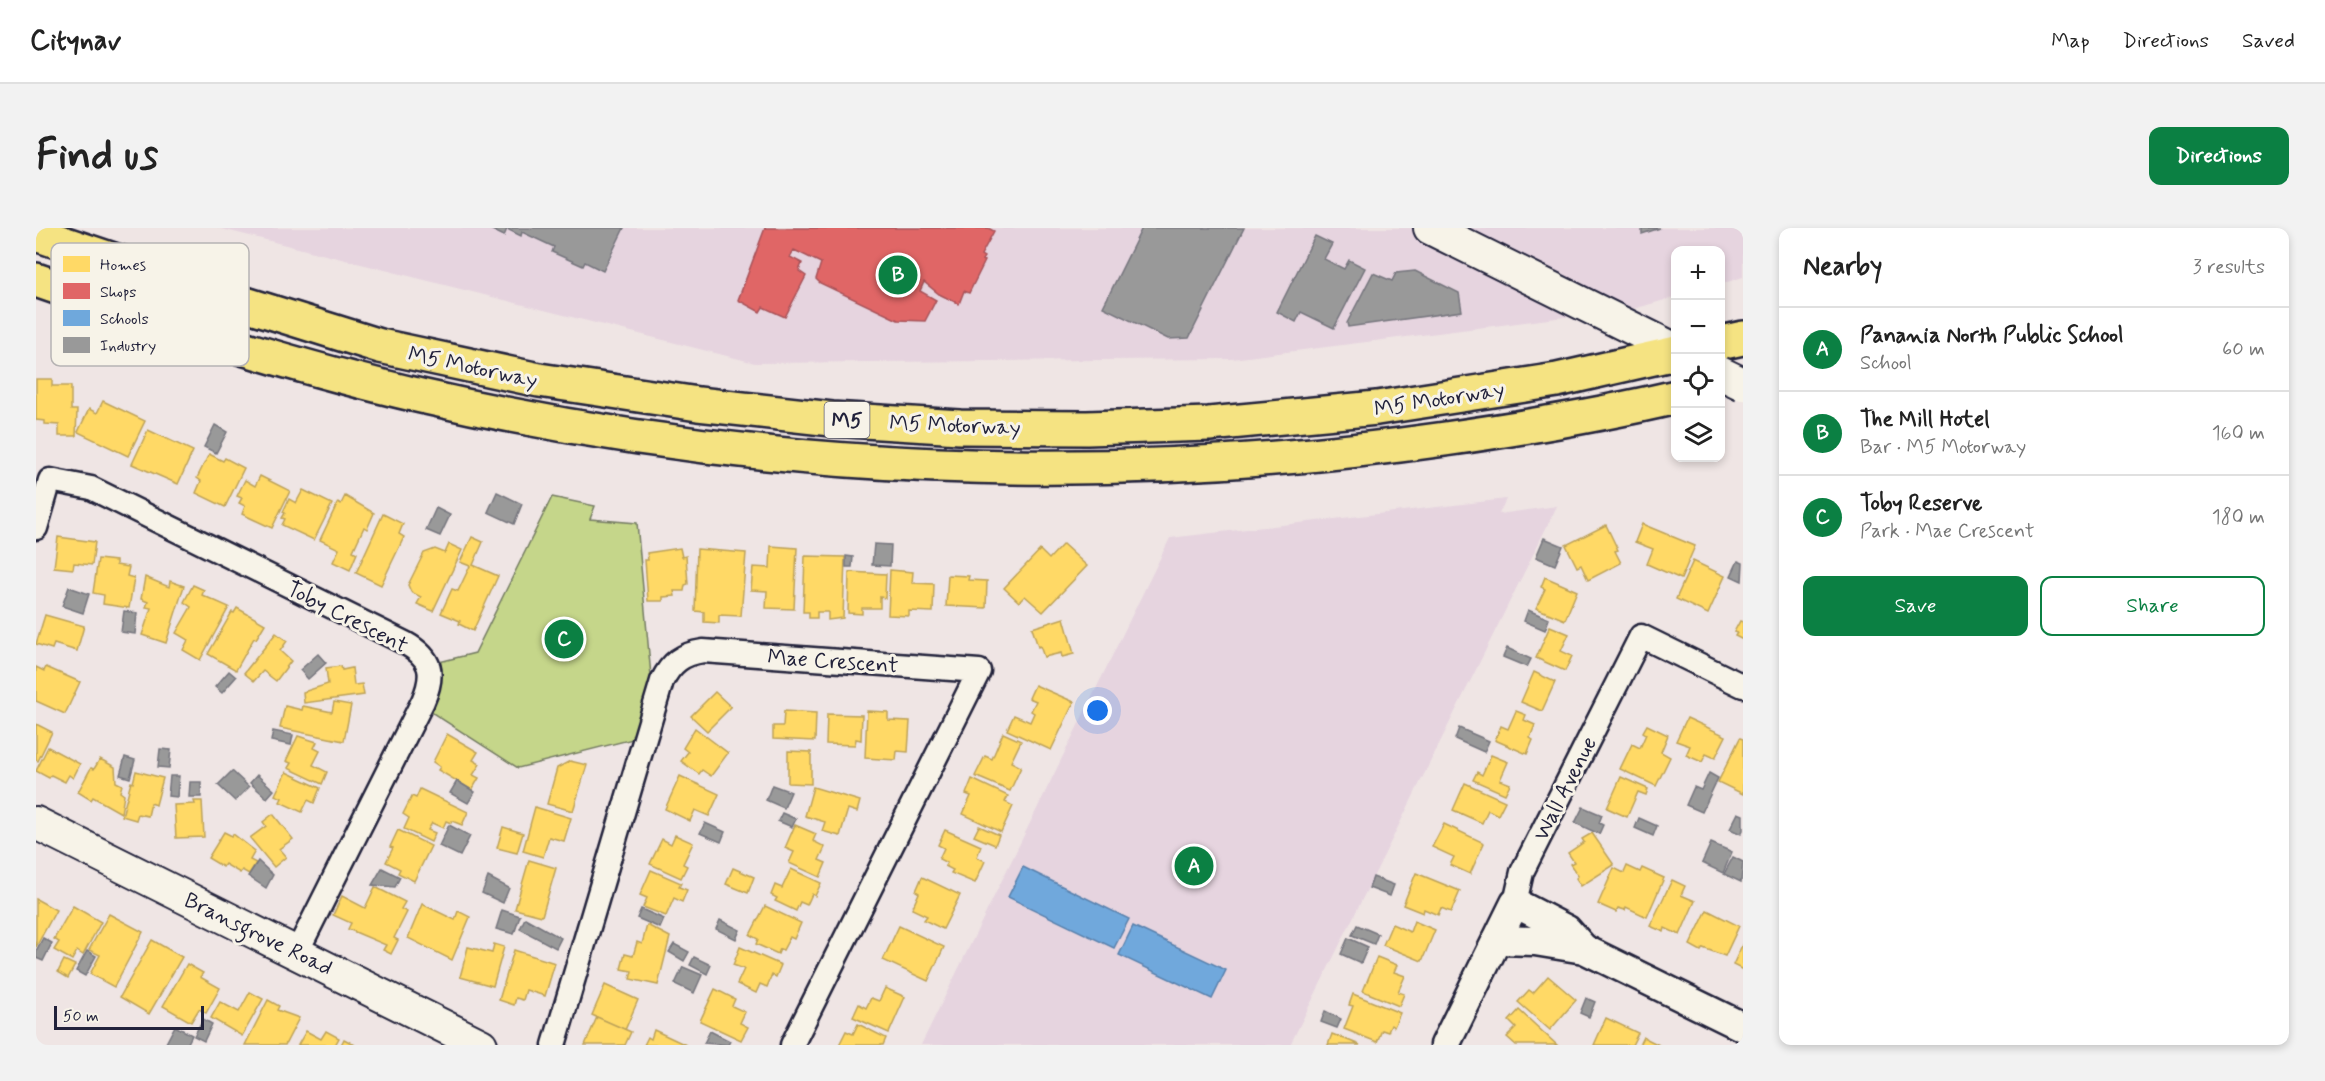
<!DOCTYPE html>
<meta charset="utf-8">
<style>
body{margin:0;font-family:Mynerve,sans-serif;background:#f2f2f2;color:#222}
.controls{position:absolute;right:18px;top:18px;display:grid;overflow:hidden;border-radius:12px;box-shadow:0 3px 9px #0003}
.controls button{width:54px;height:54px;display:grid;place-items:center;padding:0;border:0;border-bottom:2px solid #e0e0e0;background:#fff;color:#222;font:30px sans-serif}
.scale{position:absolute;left:18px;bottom:15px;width:150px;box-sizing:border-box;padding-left:6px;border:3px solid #22223b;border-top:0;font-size:16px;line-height:21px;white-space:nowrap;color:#22223b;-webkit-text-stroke:4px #f7f3e8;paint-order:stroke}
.you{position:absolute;left:1062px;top:483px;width:21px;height:21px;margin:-15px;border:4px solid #fff;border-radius:50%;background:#1a73e8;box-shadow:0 0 0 9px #1a73e833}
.badge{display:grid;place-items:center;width:39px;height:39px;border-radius:50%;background:#0b8043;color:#fff;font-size:20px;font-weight:700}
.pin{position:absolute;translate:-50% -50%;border:3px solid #fff;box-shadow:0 2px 6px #0006}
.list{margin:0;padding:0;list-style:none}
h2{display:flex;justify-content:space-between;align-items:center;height:78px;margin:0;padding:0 24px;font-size:26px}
h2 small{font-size:20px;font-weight:400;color:#767676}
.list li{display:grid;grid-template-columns:39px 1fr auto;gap:18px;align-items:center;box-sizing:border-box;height:84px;padding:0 24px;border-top:2px solid #e0e0e0}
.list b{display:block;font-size:22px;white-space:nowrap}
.list p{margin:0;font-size:20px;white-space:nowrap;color:#767676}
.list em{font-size:20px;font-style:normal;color:#767676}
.actions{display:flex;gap:12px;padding:18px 24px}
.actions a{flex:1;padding:14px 0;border:2px solid #0b8043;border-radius:12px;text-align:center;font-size:21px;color:#0b8043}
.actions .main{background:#0b8043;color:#fff}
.icon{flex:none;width:33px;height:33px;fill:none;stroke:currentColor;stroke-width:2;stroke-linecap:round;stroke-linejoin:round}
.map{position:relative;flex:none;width:1707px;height:817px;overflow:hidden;border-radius:12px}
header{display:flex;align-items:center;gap:36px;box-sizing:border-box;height:84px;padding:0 30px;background:#fff;border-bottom:2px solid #e0e0e0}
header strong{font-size:28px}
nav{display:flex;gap:33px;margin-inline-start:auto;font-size:21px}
.intro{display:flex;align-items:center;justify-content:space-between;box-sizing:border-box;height:144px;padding:0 36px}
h1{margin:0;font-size:42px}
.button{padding:15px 27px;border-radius:12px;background:#0b8043;color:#fff;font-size:21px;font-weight:700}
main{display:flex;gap:36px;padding:0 36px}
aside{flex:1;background:#fff;border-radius:12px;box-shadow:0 3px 9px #0003}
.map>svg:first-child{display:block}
</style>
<header>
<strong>Citynav</strong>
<nav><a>Map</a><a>Directions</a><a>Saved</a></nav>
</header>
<div class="intro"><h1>Find us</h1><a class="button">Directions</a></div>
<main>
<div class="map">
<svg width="1707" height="817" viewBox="0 0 1707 817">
<rect width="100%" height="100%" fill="#efe5e4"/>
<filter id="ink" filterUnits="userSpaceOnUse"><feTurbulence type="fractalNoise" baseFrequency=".0167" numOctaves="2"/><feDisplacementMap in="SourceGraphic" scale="12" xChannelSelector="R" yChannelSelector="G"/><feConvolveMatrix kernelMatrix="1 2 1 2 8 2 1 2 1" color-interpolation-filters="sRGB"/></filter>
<g filter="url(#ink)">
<g fill="#e6d4df">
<path d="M182 0H1707V49L1685 56 1684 22H1640L1639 69 1601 80 1196 131 719 135Z"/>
<path d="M1470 271 1463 286 1521 278 1254 817H885L1134 310Z"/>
</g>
<path fill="#c5d68a" stroke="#747c62" stroke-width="1.5" d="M516 269 559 278 554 291 601 295 615 448 597 511 482 540 395 484C403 466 409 453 403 434L439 425Z"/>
<g fill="#ffd966" stroke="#bda259" stroke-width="1.5">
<path d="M0 151H16V158H35V182H41L40 208H23V197L9 196V193L0 192Z"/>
<path d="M67 173 109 193 92 228 42 204 53 181 61 185Z"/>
<path d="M112 202 157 223 142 256 96 236Z"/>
<path d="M173 226 187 233 189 230 208 240 189 279 160 265 165 253 161 250Z"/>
<path d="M224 248 254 263 236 300 206 286 209 278 203 275 206 270 201 268 209 252 219 258Z"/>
<path d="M267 262 296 276 278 312 246 297 249 291 246 290 249 285 247 284 253 271 260 275Z"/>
<path d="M309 268 338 285 331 301 328 299 317 323 321 325 314 342 297 334 303 321 284 312 302 274 305 276Z"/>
<path d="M347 286 367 296 363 306 368 309 345 357 320 345Z"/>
<path d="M1606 296 1659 318 1645 351 1611 336 1617 321 1599 314Z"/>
<path d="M1570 297 1582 322 1579 323 1585 335 1552 352 1545 337 1541 339 1530 317Z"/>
<path d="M22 309 59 314 56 337 38 335 37 341 18 339Z"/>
<path d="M436 309 447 314 437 337 462 348 437 403 423 396 424 393 405 385 416 361 422 363 434 338 424 334Z"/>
<path d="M413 316 426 322 397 383 381 376 385 369 375 364 372 357 388 325 399 321 409 325Z"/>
<path d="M1027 316 1051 338 1007 384 989 368 983 374 968 360 1004 322 1013 331Z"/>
<path d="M735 318 761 320 758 381 730 380 731 363 715 362 717 339 734 340Z"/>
<path d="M644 320 646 329 650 328 652 356 649 357 648 363H638L639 368 627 369V373H612L609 332H612L611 325Z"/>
<path d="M661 321 710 325 705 388 683 387V395L668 394V384L659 383Z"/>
<path d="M769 328 809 329 807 390 792 392V384H781V390H773V384H767Z"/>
<path d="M62 331 80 333V337L93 339 91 348 98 350 93 380 67 376 68 367 57 365Z"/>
<path d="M1657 333 1689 348 1672 386 1640 371Z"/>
<path d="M854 342 877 344 876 355 898 356 897 384 873 383V388L852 387Z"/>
<path d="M813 344 850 346 849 370 844 369V380H826V386L812 385Z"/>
<path d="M912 347 933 348 932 352 951 353 950 380 910 378Z"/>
<path d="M109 349 133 359 134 353 148 358 130 415 106 407 115 380 110 379 112 374 105 371Z"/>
<path d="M1509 349 1541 363 1529 392 1500 380 1509 361 1505 359Z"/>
<path d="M157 357 168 362 166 367 193 379 164 432 147 422 152 412 140 405 155 379 148 374Z"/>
<path d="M201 380 229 396 220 411 218 410 200 442 172 426 196 384 198 385Z"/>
<path d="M9 387 48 398 41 423 18 416 16 421 0 416Z"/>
<path d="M1028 390 1038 426 1026 429 1025 425 1008 429 1004 418 1002 419 996 400Z"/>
<path d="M1704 393 1707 394V412L1699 408 1701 405 1698 404Z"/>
<path d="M1514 398 1533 406 1525 423 1536 428 1529 443 1500 430Z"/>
<path d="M240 405 251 413 244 423 255 433 240 453 227 443 218 453 208 445Z"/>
<path d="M305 438 306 442 316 440 318 457 326 456 328 467 268 475 267 464 292 456 290 440Z"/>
<path d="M0 439 8 443 10 439 44 454 29 486 0 473Z"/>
<path d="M1498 444 1519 454 1506 483 1485 474Z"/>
<path d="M999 457 1038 474 1015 522 971 502 978 487 994 494 998 485 995 483 1000 473 993 470Z"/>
<path d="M679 464 695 479 671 503 655 488Z"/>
<path d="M298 474 315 477 308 513 244 500 249 478 266 482 267 478 296 484Z"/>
<path d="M748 483 780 485 779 513 737 511V498H747Z"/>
<path d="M831 483 852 484V492L874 493 872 524 861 523 860 532 829 530Z"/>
<path d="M1480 483 1490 487 1488 492 1499 497 1494 510 1497 512 1491 526 1459 512 1465 498 1472 501Z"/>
<path d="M791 486 826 487 825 512 820 511 819 517 790 516Z"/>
<path d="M1651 490 1690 508 1679 530 1670 526 1666 534 1650 527 1654 518 1640 513Z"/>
<path d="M0 496 16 504 2 533 0 532Z"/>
<path d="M1611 497 1632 507 1625 524 1634 529 1620 558 1584 541 1596 516 1604 520 1610 506 1607 504Z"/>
<path d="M659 500 692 525 675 548 666 542 663 546 645 533 652 524 647 520Z"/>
<path d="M967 505 985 513 975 534 985 539 974 563 939 548 949 528 956 531Z"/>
<path d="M411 506 442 524 437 532 444 536 437 547 443 550 436 562 402 542 404 539 397 534Z"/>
<path d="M262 508 281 514 278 520 284 523 277 537 291 544 286 556 252 540 255 535 250 533Z"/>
<path d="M1704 510 1707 511V566L1682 554Z"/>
<path d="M12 519 44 536 37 550 33 547 29 554 15 547 13 550 0 543Z"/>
<path d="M752 523 775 524V556L752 555Z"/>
<path d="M1455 527 1472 534 1464 552 1474 556 1469 566 1437 552 1441 544 1446 547Z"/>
<path d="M64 531 79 539 80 554 86 557 84 564 88 567 85 585 57 569 55 572 42 564 55 540 58 541Z"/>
<path d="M534 533 551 537 537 583 511 576 521 540Z"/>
<path d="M100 543 127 550 120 577 115 575 112 588 102 586 100 592 86 588 95 554 97 555Z"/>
<path d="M250 544 284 560 278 575 272 572 266 584 244 574 246 570 239 567Z"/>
<path d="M644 548 683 566 673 588 659 582 654 593 629 581Z"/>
<path d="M1585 549 1612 561 1610 567 1602 564 1591 589 1571 580Z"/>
<path d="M936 551 972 568 969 574 977 578 965 604 927 586 935 568 930 566Z"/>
<path d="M1429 555 1469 573 1462 587 1452 582 1446 595 1417 582Z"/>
<path d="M777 559 824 573 821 584 812 581 804 608 786 603 789 594 769 588Z"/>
<path d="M384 561 432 584 426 597 416 593 415 595 410 593 407 600 396 595 392 602 399 605 395 614 368 601 373 590 367 586 376 568 380 570Z"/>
<path d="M158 573H166L168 609 140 610 138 577 159 576Z"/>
<path d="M499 579 535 590 528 613 513 609 507 629 487 623Z"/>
<path d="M237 586 257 611 243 621 250 629 238 639 214 610 230 598 227 594Z"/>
<path d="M1408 596 1448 615 1434 646 1414 637 1418 629 1396 619Z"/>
<path d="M759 597 780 606 777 613 789 619 783 632 790 635 784 649 753 635 758 624 749 620Z"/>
<path d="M943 598 963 607 959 617 938 608Z"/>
<path d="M467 599 487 605 481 625 461 620Z"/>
<path d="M362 602 395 618 378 653 362 645 364 641 350 634 357 620 354 619Z"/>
<path d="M909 602 945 618 941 629 949 633 939 655 915 645 917 642 909 638 911 635 903 631 908 620 902 617Z"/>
<path d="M188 604 196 608 197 606 219 623 214 632 220 635 213 646 206 642 204 645 189 636 187 639 172 630Z"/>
<path d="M1556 605 1578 637 1545 658 1540 650 1542 648 1534 636 1538 634 1532 625 1548 614 1546 611Z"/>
<path d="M639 607 657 615 647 636 651 638 645 650 614 636 626 611 635 616Z"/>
<path d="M493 632 520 640 506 688 479 681Z"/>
<path d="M1591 638 1604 644 1606 640 1628 650 1611 689 1590 679 1589 682 1582 680 1580 684 1562 676 1578 640 1588 645Z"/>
<path d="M697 640 718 649 712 665 690 656Z"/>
<path d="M755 641 785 655 779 668 776 666 771 677 764 674 760 683 739 673 741 670 735 667 739 657 746 660Z"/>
<path d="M615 642 645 655 643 659 651 662 646 674 638 670 630 688 607 679 611 670 604 667Z"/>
<path d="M1380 645 1424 663 1415 684 1405 680 1402 687 1388 681 1387 685 1367 677Z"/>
<path d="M886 649 924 667 907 701 888 692 891 688 876 681 883 665 880 663Z"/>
<path d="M1636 652 1649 658 1645 667 1659 673 1644 707 1629 700 1628 704 1614 698Z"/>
<path d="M339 659 369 674 365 681 371 684 358 710 362 712 355 726 347 722 350 717 312 701 315 695 297 687 306 668 329 680Z"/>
<path d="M0 671 20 682 0 719Z"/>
<path d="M386 676 419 692 422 683 434 689 416 732 372 710Z"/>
<path d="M37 678 65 694 47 727 41 723 36 732 18 722 23 714 18 711Z"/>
<path d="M729 678 765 695 758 711 754 709 747 722 744 721 742 726 720 716 722 711 714 707Z"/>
<path d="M1671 682 1703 698 1689 728 1667 720 1665 723 1654 717Z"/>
<path d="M73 686 107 704 78 759 54 746 64 727 53 722Z"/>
<path d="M1378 693 1399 702 1386 733 1347 717 1356 696 1374 704Z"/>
<path d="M611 697 634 709 622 757 594 751 596 743 585 741 589 726 597 728 601 714 606 716Z"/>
<path d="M863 698 908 719 892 753 847 732Z"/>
<path d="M116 712 146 729 113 786 84 769Z"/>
<path d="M1707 715V742L1697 737Z"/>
<path d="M458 716 468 719 457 758 424 749 432 719 456 725Z"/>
<path d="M704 719 745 737 740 749 736 747 731 759 724 756 720 765 701 756 708 741 697 737Z"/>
<path d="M478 722 519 735 509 768 490 762 487 772 480 770 478 777 463 772Z"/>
<path d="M1341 729 1361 737 1358 744 1369 748 1362 764 1368 766 1363 778 1327 763Z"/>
<path d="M28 732 39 737 32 750 22 744Z"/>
<path d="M151 736 167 745 164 749 184 760 170 785 163 781 155 794 127 778Z"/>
<path d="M1512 748 1540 772 1514 802 1482 774 1493 762 1497 765Z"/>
<path d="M569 757 602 772 589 802 556 787Z"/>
<path d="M849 760 869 769 853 805 817 789 823 776 830 780 835 770 843 773Z"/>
<path d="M679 761 699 771 696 778 709 784 704 795 712 799 705 812 664 793Z"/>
<path d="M214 764 227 771 206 808 175 790 184 774 203 784Z"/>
<path d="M1317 766 1364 785 1358 799 1355 797 1352 804 1346 802 1341 814 1308 801 1317 778 1313 777Z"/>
<path d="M232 772 243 778 241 782 263 790 249 817H209Z"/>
<path d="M1483 782 1521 817H1480L1471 809 1480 800 1473 793Z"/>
<path d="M561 789 595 804 589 817H549Z"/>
<path d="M1570 790 1602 805 1596 817H1558Z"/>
<path d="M822 796 850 810 847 817H803L810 803 817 806Z"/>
<path d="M618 802 650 817H608L612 809 615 811Z"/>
<path d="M270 803 285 811 290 803 303 810 299 817H262Z"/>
<path d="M1296 806 1324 817H1292Z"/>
<path d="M1607 809 1623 817H1603Z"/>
<path d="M308 811 319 817H305Z"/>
</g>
<path fill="#e06666" stroke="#a75259" stroke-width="1.5" d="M729 0H952L958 3 945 27 948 29 946 32 949 33 933 65 928 63 923 76 903 66 888 54 884 63 900 72 889 93 862 92 784 55 780 51 785 35 758 22 754 29 766 35 763 43 770 48 749 89 727 79 724 84 702 72Z"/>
<g fill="#6fa8dc" stroke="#5880ac" stroke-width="1.5">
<path d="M987 639 1093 691 1078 720 972 669Z"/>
<path d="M1097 698 1190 742 1176 771 1083 727Z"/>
</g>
<g fill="#999" stroke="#75757d" stroke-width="1.5">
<path d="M452 0H588L567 43 549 34 547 38 516 24 518 19 486 4 485 8 471 1 468 8Z"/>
<path d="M1106 0H1208L1153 110 1132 111 1067 79Z"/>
<path d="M1606 0H1624L1606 6Z"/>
<path d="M1279 8 1296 16 1288 31 1308 41 1313 32 1329 40 1298 100 1265 84 1260 94 1241 84Z"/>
<path d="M1379 43 1423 65 1426 83 1312 99 1311 95 1337 45 1356 53 1360 45Z"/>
<path d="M179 197 191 204 180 225 168 219Z"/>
<path d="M461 264 486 276 478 296 452 284Z"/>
<path d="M400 280 414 287 404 308 390 302Z"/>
<path d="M1508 310 1527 318 1519 337 1500 329Z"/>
<path d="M838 316 855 317 854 338 836 337Z"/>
<path d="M810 328 817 329 816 339H810Z"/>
<path d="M1702 333 1707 335 1706 353 1695 348Z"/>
<path d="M33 359 53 366 47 385 26 378Z"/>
<path d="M1492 382 1513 391 1509 402 1488 393Z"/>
<path d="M88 383 101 385 99 406 85 404Z"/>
<path d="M1471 420 1495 431 1491 439 1467 429Z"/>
<path d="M282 426 290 435 272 451 264 442Z"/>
<path d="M193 443 200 449 186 465 179 459Z"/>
<path d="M1423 500 1453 513 1448 524 1419 511Z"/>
<path d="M237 503 257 507 255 517 235 513Z"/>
<path d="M124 521 135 522 133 540 122 539Z"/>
<path d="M89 529 99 532 94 550 84 547Z"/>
<path d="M196 543 213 559 199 573 182 557Z"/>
<path d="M1673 545 1682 550 1666 584 1650 577 1658 559 1665 562Z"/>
<path d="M221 547 238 562 231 570 214 555Z"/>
<path d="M134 548H143L141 569 132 568Z"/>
<path d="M421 553 439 564 432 575 414 565Z"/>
<path d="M154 554H165V569H153Z"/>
<path d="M736 557 755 564 748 580 730 572Z"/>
<path d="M1547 579 1566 587 1563 595 1567 597 1563 606 1539 595Z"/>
<path d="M746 585 760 591 756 599 742 593Z"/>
<path d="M1702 585 1707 587V602L1705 606 1694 601Z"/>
<path d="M1603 590 1621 598 1617 608 1599 600Z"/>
<path d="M669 595 689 604 685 614 664 605Z"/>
<path d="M413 597 434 608 424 628 403 618Z"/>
<path d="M1675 615 1696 624 1687 645 1666 635Z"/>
<path d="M1697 629 1707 634 1705 654 1688 646Z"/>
<path d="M222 633 237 647 230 660 212 648Z"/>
<path d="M346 640 364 649 359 659 336 657Z"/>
<path d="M452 649 473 660 467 675 446 665Z"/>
<path d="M1337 649 1358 657 1354 668 1333 660Z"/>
<path d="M605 681 628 691 624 700 601 690Z"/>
<path d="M466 682 484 688 478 706 460 701Z"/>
<path d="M489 690 525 710 520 720 484 701Z"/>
<path d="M684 692 704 702 700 711 680 701Z"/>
<path d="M1321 697 1342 706 1338 716 1316 707Z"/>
<path d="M7 710 16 715 7 733 0 730V723Z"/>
<path d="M1312 710 1332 719 1325 735 1305 726Z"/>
<path d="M638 716 653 724 648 733 633 724Z"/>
<path d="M51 723 60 728 49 748 40 743Z"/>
<path d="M658 729 675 737 671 746 654 737Z"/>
<path d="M647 739 666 747 658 765 639 756Z"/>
<path d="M1550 770 1559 774 1553 789 1544 785Z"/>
<path d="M1289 783 1305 791 1301 800 1285 794Z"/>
<path d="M167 791 176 796 168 813 158 808Z"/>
<path d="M139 798 156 807 151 817H129Z"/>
<path d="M674 803 694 813 692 817 668 815Z"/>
</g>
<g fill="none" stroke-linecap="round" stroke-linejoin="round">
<g stroke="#22223b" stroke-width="27">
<g id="minor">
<path d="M0 300 14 252 55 260 369 415C396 430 399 445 387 473L261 724"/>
<path d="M1479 675 1486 644 1605 408 1707 458"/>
<path d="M518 817 626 453C635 435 646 426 667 423L943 443 756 817"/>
</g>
</g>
<g stroke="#22223b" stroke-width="33">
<g id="tertiary">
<path d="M1461 712 1499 713 1548 721 1707 799"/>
<path d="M1409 817 1479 675 1531 702 1547 720"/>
</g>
</g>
<g stroke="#22223b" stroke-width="36">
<g id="secondary">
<path d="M1394 0 1640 122"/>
<path d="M0 595 445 817"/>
</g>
</g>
<g stroke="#22223b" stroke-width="38">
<g id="motorway">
<path d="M0 6 187 69 344 118 503 152 662 176 796 191 924 199 1051 200 1173 196 1341 180 1521 152 1640 125"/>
<path d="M0 52C127 96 254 138 385 168 720 245 1068 260 1409 211 1486 200 1564 187 1640 169"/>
<path d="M1684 115 1707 110"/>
</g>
</g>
<use href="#minor" stroke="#f7f3e8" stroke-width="22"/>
<use href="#tertiary" stroke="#f7f3e8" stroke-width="28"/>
<use href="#secondary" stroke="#f7f3e8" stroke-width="32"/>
<use href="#motorway" stroke="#f5e382" stroke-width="33"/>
<g stroke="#22223b" stroke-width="36" stroke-linecap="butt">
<path id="secondary-bridge" d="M1684 145 1707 156"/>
</g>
<use href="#secondary-bridge" stroke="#f7f3e8" stroke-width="32"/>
</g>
</g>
<g text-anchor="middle" stroke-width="6" stroke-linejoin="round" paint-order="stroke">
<rect fill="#f7f3e8" stroke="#62616f" stroke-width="1.5" x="788.5" y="174" width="45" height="36" rx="4.5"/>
<g font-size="21" font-weight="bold" fill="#22223b">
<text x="811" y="199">M5</text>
</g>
<g font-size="22" fill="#22223b" stroke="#f7f3e8">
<text transform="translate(437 138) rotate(12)" y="8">M5 Motorway</text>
<text transform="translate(1403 170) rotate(-9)" y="8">M5 Motorway</text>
<text transform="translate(919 196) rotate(2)" y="8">M5 Motorway</text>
<text transform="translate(312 388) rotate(27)" y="8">Toby Crescent</text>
<text transform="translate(797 432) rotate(4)" y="8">Mae Crescent</text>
<text transform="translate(1528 560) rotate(-63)" y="8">Wall Avenue</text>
<text transform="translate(223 705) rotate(26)" y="8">Bransgrove Road</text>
</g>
</g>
<rect x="15" y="15" width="198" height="123" rx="9" fill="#f7f3e8" stroke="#b7b4b4" stroke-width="1.5"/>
<rect x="27" y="28" width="27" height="16" fill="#ffd966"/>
<rect x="27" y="55" width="27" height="16" fill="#e06666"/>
<rect x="27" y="82" width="27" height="16" fill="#6fa8dc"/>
<rect x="27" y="109" width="27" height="16" fill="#999"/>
<g font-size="16" fill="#22223b">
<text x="64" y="42">Homes</text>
<text x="64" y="69">Shops</text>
<text x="64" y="96">Schools</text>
<text x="64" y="123">Industry</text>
</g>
</svg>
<div class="controls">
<button>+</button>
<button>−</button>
<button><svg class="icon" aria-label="locate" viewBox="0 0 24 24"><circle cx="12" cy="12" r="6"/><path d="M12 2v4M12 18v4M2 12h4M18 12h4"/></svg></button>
<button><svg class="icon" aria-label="layers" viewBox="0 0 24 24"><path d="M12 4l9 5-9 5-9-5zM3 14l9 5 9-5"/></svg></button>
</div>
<div class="scale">50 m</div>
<div class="you"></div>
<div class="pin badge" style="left:1158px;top:638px">A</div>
<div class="pin badge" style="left:862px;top:47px">B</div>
<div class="pin badge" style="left:528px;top:411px">C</div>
</div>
<aside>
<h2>Nearby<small>3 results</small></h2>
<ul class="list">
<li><span class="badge">A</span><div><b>Panania North Public School</b><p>School</p></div><em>60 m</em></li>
<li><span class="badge">B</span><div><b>The Mill Hotel</b><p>Bar · M5 Motorway</p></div><em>160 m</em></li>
<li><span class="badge">C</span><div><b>Toby Reserve</b><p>Park · Mae Crescent</p></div><em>180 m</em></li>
</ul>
<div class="actions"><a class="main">Save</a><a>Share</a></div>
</aside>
</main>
